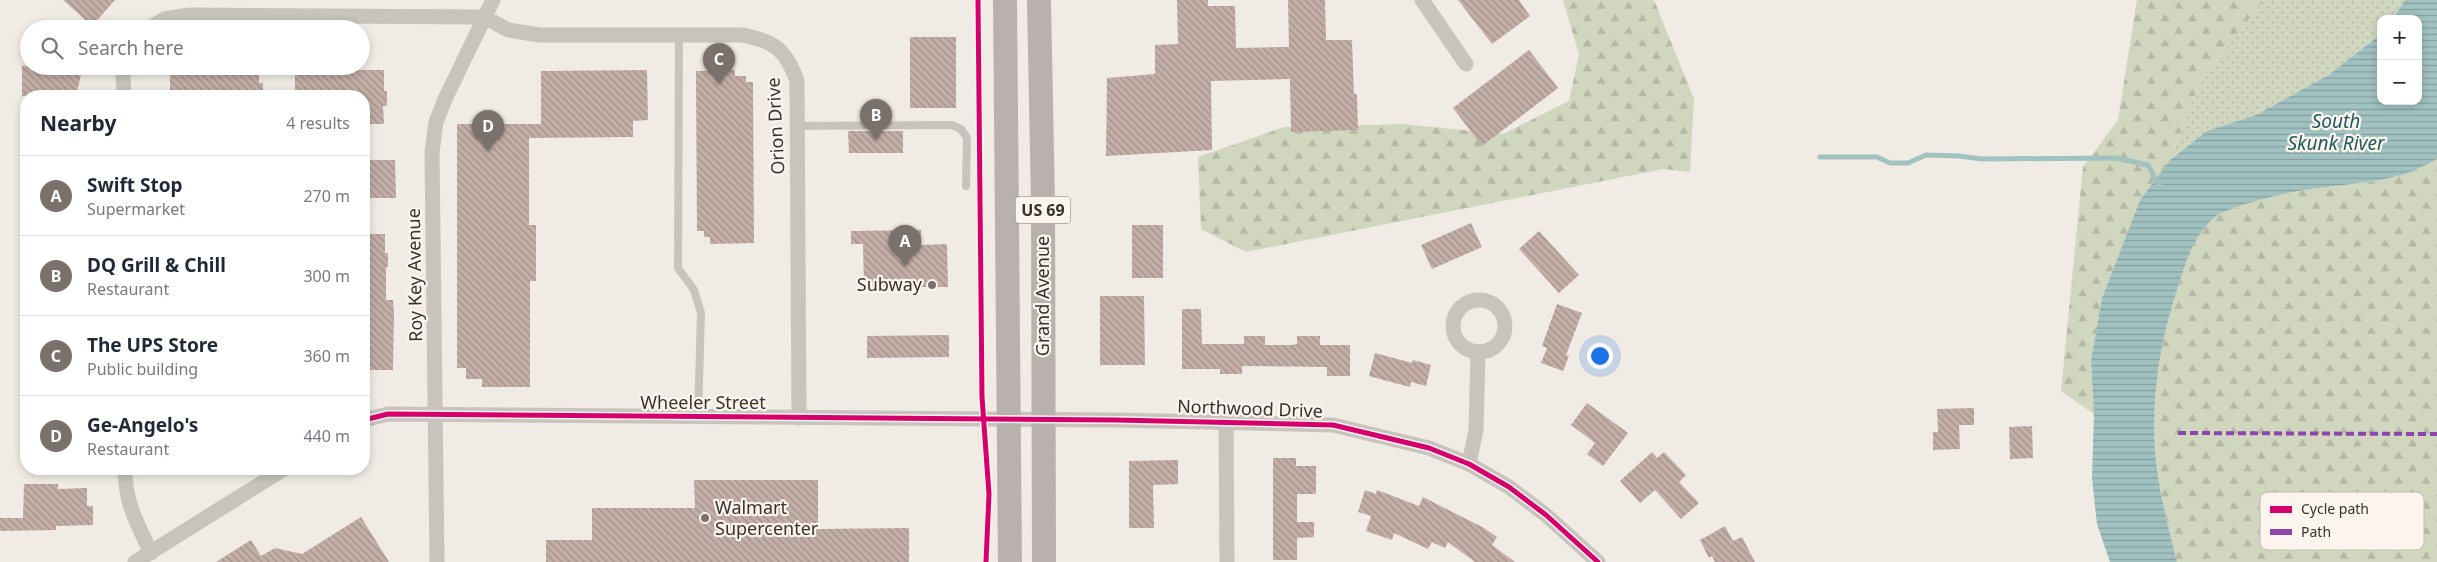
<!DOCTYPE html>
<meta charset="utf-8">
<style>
body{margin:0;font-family:"Noto Sans",sans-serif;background:#f2f2f3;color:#1f2937}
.controls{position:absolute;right:15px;top:15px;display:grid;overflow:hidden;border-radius:10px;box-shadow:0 2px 8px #0003}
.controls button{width:45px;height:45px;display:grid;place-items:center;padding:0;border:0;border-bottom:1px solid #e0e1e3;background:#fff;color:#1f2937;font:25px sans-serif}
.you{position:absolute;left:1599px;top:355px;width:18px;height:18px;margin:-12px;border:4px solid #fff;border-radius:50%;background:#1a73e8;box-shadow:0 0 0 8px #1a73e833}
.badge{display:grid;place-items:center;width:32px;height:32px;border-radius:50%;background:#7a716c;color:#fff;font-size:16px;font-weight:700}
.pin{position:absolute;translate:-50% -41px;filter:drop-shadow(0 1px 2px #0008)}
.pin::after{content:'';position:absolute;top:26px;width:18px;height:15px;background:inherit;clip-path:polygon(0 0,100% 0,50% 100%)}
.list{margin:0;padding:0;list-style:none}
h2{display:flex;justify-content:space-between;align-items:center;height:65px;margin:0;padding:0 20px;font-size:21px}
h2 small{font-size:16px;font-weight:400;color:#747a83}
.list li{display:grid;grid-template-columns:32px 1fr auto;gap:15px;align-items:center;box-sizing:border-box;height:80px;padding:0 20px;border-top:1px solid #e0e1e3}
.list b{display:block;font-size:19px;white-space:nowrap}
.list p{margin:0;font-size:16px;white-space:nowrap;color:#747a83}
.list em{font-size:16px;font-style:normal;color:#747a83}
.icon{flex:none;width:28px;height:28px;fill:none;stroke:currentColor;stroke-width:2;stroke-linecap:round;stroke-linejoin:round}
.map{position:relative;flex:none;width:2437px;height:562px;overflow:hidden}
.search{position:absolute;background:#fff;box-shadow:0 2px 8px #0003;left:20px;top:20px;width:350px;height:55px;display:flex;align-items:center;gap:12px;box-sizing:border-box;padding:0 18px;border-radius:28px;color:#747a83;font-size:19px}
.panel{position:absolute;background:#fff;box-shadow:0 2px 8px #0003;left:20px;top:90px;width:350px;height:385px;border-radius:20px}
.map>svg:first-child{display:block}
</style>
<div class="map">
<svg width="2437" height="562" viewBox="0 0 2437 562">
<defs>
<pattern id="grass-dots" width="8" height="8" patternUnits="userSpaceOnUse" patternTransform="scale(1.25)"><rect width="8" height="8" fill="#d1d6bf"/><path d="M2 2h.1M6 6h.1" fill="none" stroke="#b4b8a4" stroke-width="1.8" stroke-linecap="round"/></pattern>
<pattern id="forest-firs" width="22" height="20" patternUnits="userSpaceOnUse" patternTransform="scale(1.25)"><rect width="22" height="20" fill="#d1d6bf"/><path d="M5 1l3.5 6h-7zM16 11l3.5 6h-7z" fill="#b4b8a4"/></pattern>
<pattern id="water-rules" width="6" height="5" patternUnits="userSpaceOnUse" patternTransform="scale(1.25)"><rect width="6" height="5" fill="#a1c2c1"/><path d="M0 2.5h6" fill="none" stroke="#849e9d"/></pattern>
<pattern id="building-back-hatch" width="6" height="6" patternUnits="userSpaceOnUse" patternTransform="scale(1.25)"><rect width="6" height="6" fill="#c3afa7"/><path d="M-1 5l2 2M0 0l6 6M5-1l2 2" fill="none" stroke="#a08f88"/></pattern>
</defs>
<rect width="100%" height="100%" fill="#f0ebe5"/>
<path fill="url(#grass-dots)" d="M2264 0H2405L2393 19H2381V34L2330 74 2256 115 2207 131 2170 160 2201 80Z"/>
<g fill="url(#forest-firs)">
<path d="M1563 0H1654L1694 99 1690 172 1663 169 1246 252 1201 229 1198 157 1284 127 1403 124 1503 134 1569 101 1579 54Z"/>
<path d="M2137 0H2264L2201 80 2170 160 2140 200 2102 298 2091 360 2094 414 2061 391 2083 167 2118 120Z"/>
<path d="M2437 159V562H2177C2168 526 2158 488 2155 451 2151 394 2161 338 2179 284 2187 258 2195 234 2216 216 2223 210 2269 197 2280 195 2333 181 2389 189 2437 159Z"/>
</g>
<path fill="url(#water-rules)" d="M2405 0H2437V159C2389 189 2333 181 2280 195 2269 197 2223 210 2216 216 2195 234 2187 258 2179 284 2161 337 2151 394 2155 451 2158 488 2168 526 2177 562H2110L2097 524 2092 478 2094 414 2091 360 2102 298 2140 200 2170 160 2207 131 2256 115 2330 74 2381 34V101H2418V19H2393Z"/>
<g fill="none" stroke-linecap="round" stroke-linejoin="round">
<path stroke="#a1c2c1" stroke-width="5" d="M1820 157H1877L1890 163H1908L1926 155 1959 156 1982 159 2116 158 2148 165 2159 185"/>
</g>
<g fill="url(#building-back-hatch)">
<path d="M63 0H115L92 26Z"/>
<path d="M1177 0H1208V6H1235L1236 48 1289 47 1288 0H1325L1326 40H1352L1354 94H1357L1358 130 1291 132 1290 79 1211 81 1212 150 1106 156 1107 78 1155 74V45L1178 44Z"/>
<path d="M1458 0H1519L1530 16 1492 44Z"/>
<rect x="910" y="37" width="46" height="71"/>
<path d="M1529 50 1558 88 1482 146 1453 108Z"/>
<path d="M22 66H83L76 96H22Z"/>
<path d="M170 66H259V83H263V96H170Z"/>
<path d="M333 66 355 68V70H384V91H387V106H383L384 124H364V96H295V70H323L333 69Z"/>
<path d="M647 70 648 120 633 121V137L529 138V225H536V281H530V387H482V379H466V368H457V124H541V71Z"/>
<path d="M735 70V76H746V82H753L754 243 710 244V237H704V231H697L696 71Z"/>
<path d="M848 131H903V153H849Z"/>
<path d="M364 160H395L396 198H364Z"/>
<path d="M1471 223 1482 247 1432 269 1421 245Z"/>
<rect x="1132" y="225" width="31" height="53"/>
<path d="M921 230V245L947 244 948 287H864L863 244H851V231Z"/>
<path d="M1539 231 1579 275 1559 293 1519 249Z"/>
<path d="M364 234H385V253H388V267H386V300H393L394 313 393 370H364Z"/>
<path d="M1100 296H1144L1145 365H1100Z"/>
<path d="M1557 304 1582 313 1566 355 1569 356 1563 371 1541 363 1547 348 1542 346Z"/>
<path d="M1182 309H1201L1202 344H1244V336H1265V345H1291L1297 344V336H1320V345H1350V376H1327V367L1242 366V374H1220V369H1182Z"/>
<path d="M949 335V357L867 358V336Z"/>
<path d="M1375 353 1412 363 1413 360 1431 365 1426 386 1411 382 1410 387 1369 376Z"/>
<path d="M1587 403 1628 433 1603 466 1587 454 1595 443 1571 425Z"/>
<path d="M1974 408V425H1959L1960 449 1933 450V432H1938L1937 409Z"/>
<path d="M2032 426 2033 458 2010 459 2009 427Z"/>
<path d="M1652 452 1657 458 1664 452 1686 475 1679 482 1699 503 1681 519 1655 490 1640 503 1620 481Z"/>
<path d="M1273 458H1296V466H1316V494H1297V522H1314V537L1297 538V560H1273Z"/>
<path d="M1178 460V484L1153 485 1154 528H1129V461Z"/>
<path d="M694 480H818V529L909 528V562H546V540H592V508H695Z"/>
<path d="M24 484H58V489L87 488V506H93V525L56 526V530L0 531V518H23Z"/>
<path d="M1365 490 1376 494 1377 490 1419 506 1423 497 1484 528 1497 537 1492 545 1515 562H1475L1448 542 1445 548 1432 542 1428 549 1394 533 1392 540 1366 531 1371 516 1358 512Z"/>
<path d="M361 517 389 562H216L251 540 261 556 275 548 302 554Z"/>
<path d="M1725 526 1733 541 1742 537 1755 562H1715L1712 556 1709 558 1700 540Z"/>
</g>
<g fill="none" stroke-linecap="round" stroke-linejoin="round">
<g stroke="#c9c3be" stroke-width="8">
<path d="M679 35 678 268 694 290 701 313 698 417"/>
<path d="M797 126 952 125 961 129 967 138 966 186"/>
</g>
<g stroke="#c9c3be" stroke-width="15">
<path d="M1422 0 1466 64"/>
<path d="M148 29 164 19 189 15 484 17 508 30 539 35H742C775 41 786 50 797 81L799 418"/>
<path d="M124 96 123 76 127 66"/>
<circle cx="1479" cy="326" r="26"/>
<path d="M364 420 388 414 1116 420 1333 425 1429 448 1469 464 1509 487 1546 515 1598 562"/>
<path d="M1226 421 1227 562"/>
<path d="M1469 464 1476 430 1478 352"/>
<path d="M125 469C125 503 137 523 151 553"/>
<path d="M135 562 284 469"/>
<path d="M437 562 432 152 436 122 446 97 493 0"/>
</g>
<g stroke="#b8b1ad" stroke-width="24">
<path d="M1005 0 1010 562"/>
<path d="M1039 0 1043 204 1044 562"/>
</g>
<path stroke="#8e44ad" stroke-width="4" stroke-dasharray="8 4" stroke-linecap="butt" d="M2178 433 2437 434"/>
<g stroke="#fbf5ee" stroke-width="8">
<g id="cycleway">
<path d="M978 0 982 397 989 494 986 562"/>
<path d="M364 420 388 414 1116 420 1333 425 1429 448 1469 464 1509 487 1546 515 1598 562"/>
</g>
</g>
<use href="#cycleway" stroke="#d6006c" stroke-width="5"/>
</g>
<g fill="#7a716c" stroke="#fbf5ee" stroke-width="2">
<circle cx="932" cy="285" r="5"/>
<circle cx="705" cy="518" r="5"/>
</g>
<g text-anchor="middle" stroke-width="4.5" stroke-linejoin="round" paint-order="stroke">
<rect fill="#fbf5ee" stroke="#756b66" stroke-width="1" x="1015.5" y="196.5" width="55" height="27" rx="4"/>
<g font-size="16" font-weight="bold" fill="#3b302b">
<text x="1043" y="216">US 69</text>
</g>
<g font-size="18" fill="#3b302b" stroke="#fbf5ee">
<text transform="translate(776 126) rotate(-93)" y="6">Orion Drive</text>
<text transform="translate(415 275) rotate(-91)" y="6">Roy Key Avenue</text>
<text transform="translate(1043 296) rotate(-90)" y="6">Grand Avenue</text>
<text x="703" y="409">Wheeler Street</text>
<text transform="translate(1250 409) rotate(2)" y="6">Northwood Drive</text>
</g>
<g font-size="18" fill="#3b302b" stroke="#fbf5ee" text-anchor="end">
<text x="922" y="291">Subway</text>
<text x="715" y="514" text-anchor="start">Walmart<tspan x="715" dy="21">Supercenter</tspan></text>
</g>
<g font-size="19" font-style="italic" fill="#1f5a5e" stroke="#fbf5ee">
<text x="2336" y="128">South<tspan x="2336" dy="22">Skunk River</tspan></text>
</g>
</g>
<rect x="2260" y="492" width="164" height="58" rx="8" fill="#fbf5ee" stroke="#c1bab4" stroke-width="1"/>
<rect x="2270" y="506" width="22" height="7" fill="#d6006c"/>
<rect x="2270" y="529" width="22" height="6" fill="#8e44ad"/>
<g font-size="14" fill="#3b302b">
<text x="2301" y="514">Cycle path</text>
<text x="2301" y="537">Path</text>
</g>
</svg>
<div class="controls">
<button>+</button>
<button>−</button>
</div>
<div class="you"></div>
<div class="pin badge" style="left:905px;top:266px">A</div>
<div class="pin badge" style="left:876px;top:140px">B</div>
<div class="pin badge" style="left:719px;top:84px">C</div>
<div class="pin badge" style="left:488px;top:151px">D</div>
<div class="search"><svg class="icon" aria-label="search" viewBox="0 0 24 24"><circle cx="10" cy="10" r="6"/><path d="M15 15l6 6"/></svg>Search here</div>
<section class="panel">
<h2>Nearby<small>4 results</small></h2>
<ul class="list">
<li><span class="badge">A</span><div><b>Swift Stop</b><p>Supermarket</p></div><em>270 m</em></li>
<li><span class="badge">B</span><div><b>DQ Grill &amp; Chill</b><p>Restaurant</p></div><em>300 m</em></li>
<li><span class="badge">C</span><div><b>The UPS Store</b><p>Public building</p></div><em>360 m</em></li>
<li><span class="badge">D</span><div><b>Ge-Angelo's</b><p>Restaurant</p></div><em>440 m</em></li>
</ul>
</section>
</div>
